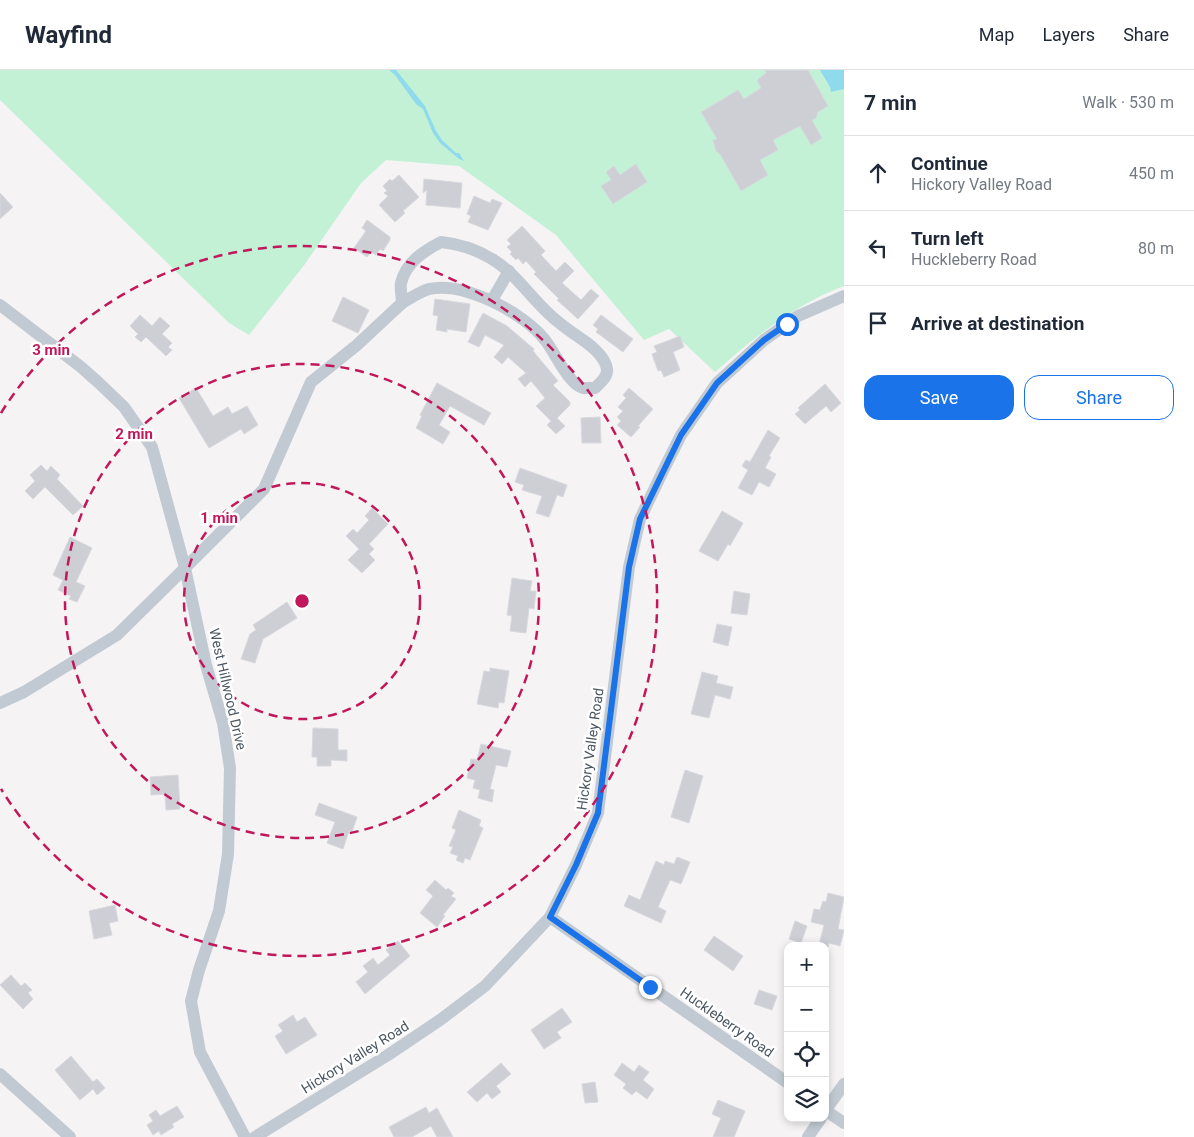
<!DOCTYPE html>
<meta charset="utf-8">
<style>
body{margin:0;font-family:Roboto,sans-serif;background:#f2f2f3;color:#1f2937}
.controls{position:absolute;right:15px;bottom:15px;display:grid;overflow:hidden;border-radius:10px;box-shadow:0 2px 8px #0003}
.controls button{width:45px;height:45px;display:grid;place-items:center;padding:0;border:0;border-bottom:1px solid #e0e1e3;background:#fff;color:#1f2937;font:25px sans-serif}
.stop{position:absolute;width:15px;height:15px;margin:-11px;border:4px solid #1a73e8;border-radius:50%;background:#fff}
.stop.end{background:#1a73e8;border-color:#fff;box-shadow:0 1px 5px #0008}
.list{margin:0;padding:0;list-style:none}
h2{display:flex;justify-content:space-between;align-items:center;height:65px;margin:0;padding:0 20px;font-size:21px}
h2 small{font-size:16px;font-weight:400;color:#747a83}
.list li{display:grid;grid-template-columns:32px 1fr auto;gap:15px;align-items:center;box-sizing:border-box;height:75px;padding:0 20px;border-top:1px solid #e0e1e3}
.list b{display:block;font-size:19px;white-space:nowrap}
.list p{margin:0;font-size:16px;white-space:nowrap;color:#747a83}
.list em{font-size:16px;font-style:normal;color:#747a83}
.actions{display:flex;gap:10px;padding:15px 20px}
.actions a{flex:1;padding:11px 0;border:1px solid #1a73e8;border-radius:15px;text-align:center;font-size:18px;color:#1a73e8}
.actions .main{background:#1a73e8;color:#fff}
.icon{flex:none;width:28px;height:28px;fill:none;stroke:currentColor;stroke-width:2;stroke-linecap:round;stroke-linejoin:round}
.map{position:relative;flex:none;width:844px;height:1067px;overflow:hidden}
header{display:flex;align-items:center;gap:30px;box-sizing:border-box;height:70px;padding:0 25px;background:#fff;border-bottom:1px solid #e0e1e3}
header strong{font-size:24px}
nav{display:flex;gap:28px;margin-inline-start:auto;font-size:18px}
main{display:flex}
aside{flex:1;background:#fff}
.map>svg:first-child{display:block}
</style>
<header>
<strong>Wayfind</strong>
<nav><a>Map</a><a>Layers</a><a>Share</a></nav>
</header>
<main>
<div class="map">
<svg width="844" height="1067" viewBox="0 0 844 1067">
<rect width="100%" height="100%" fill="#f5f3f3"/>
<path fill="#c3f1d5" d="M0 0H844V216C794 235 755 267 715 302L669 259 644 270 556 165 459 96 386 90 361 113 305 194 249 265 229 253 0 30Z"/>
<g fill="#90daee">
<path d="M389 0H396L425 36 436 61 442 70 456 83H459L464 91 459 89 440 73 433 63 423 39 416 34 395 5Z"/>
<path d="M820 0H844V19L831 22 830 17Z"/>
</g>
<g fill="#cdcfd5" stroke="#d7d9de">
<path d="M765 0H808L828 36 818 42 816 48 812 50 822 68 811 75 800 56 773 70 778 80 760 90 768 105 741 121 720 84 716 81 713 70 717 69 701 42 738 20 744 29 761 18 757 10 766 3Z"/>
<path d="M636 94 647 112 613 134 601 116 611 110 606 102 614 96 620 105Z"/>
<path d="M399 105 419 127 403 141 405 143 395 152 379 135 388 126 384 123 387 121 383 116 390 109 392 111Z"/>
<path d="M424 109 462 113 460 138 426 135 427 120 423 123Z"/>
<path d="M0 123 13 137 0 149Z"/>
<path d="M474 126 490 133 492 129 502 133 488 160 468 152 471 146 467 144Z"/>
<path d="M367 150 390 167V170L383 181 380 179 376 185 371 182 367 187 354 178 366 161 362 158Z"/>
<path d="M522 156 545 181 541 185 556 201 565 192 574 201 562 213 581 230 591 219 599 226 578 249 557 230 559 229 534 204 536 202 526 191 523 194 518 188 516 190 510 184 512 182 507 177 511 174 507 170Z"/>
<path d="M343 227 369 240 358 263 332 251Z"/>
<path d="M435 229 470 234 466 262 447 259V262L436 260 438 246 433 245Z"/>
<path d="M483 243 507 256 534 279 533 281 558 311 553 315 570 332V335L557 348 565 356 556 364 547 355 551 351 536 336 545 328 531 311 525 317 518 309 526 303 508 287 502 294 494 287 504 275 485 265 479 277 468 272Z"/>
<path d="M140 245 152 256 160 247 170 256 162 264 172 273 168 277 172 280 166 286 146 267 141 272 135 267 138 264 130 256Z"/>
<path d="M601 245 633 269 623 282 596 262 598 259 593 255Z"/>
<path d="M680 266 684 277 673 282 680 300 664 307 661 300 658 301 652 284 657 282 654 276Z"/>
<path d="M437 313 491 343 484 355 450 336 439 355 450 362 443 374 416 358 422 346 420 345Z"/>
<path d="M825 314 841 333 831 342 826 336 805 354 795 344 800 340 798 338Z"/>
<path d="M196 318 213 346 228 337 232 344 247 336 258 355 244 364 241 359 209 378 179 328Z"/>
<path d="M629 318 653 339 638 356 640 357 631 367 617 355 621 351 617 347 623 341 618 337 626 328 623 325Z"/>
<path d="M600 347 601 373H582L581 348Z"/>
<path d="M768 360 780 368 769 386 771 387 765 398 776 404 769 417 759 412 752 425 738 418 748 400 742 396 746 390 750 392Z"/>
<path d="M41 395 47 401 51 396 60 405 57 409 83 436 73 445 45 417 33 429 25 421 35 411 30 405Z"/>
<path d="M520 398 567 415 563 427 557 425 549 447 536 443 542 426 522 420 524 415 515 412Z"/>
<path d="M372 438 388 454 369 474 374 479 369 484 375 490 362 503 348 490 359 479 346 466 353 459 357 463 369 450 365 446Z"/>
<path d="M722 441 743 453 730 476 728 474 718 491 699 481Z"/>
<path d="M70 467 92 478 76 512 85 516 77 532 69 529 71 526 58 520 63 510 53 505Z"/>
<path d="M512 508 532 511 530 521H536L534 539 529 538 526 563 510 561 512 546 507 545Z"/>
<path d="M734 521 750 524 747 545 731 543Z"/>
<path d="M287 532 297 548 263 569 255 593 241 589 250 564 256 560 253 555Z"/>
<path d="M717 554 732 557 728 576 713 572Z"/>
<path d="M490 598 509 601 504 633 499 632 498 638 477 634 484 601 490 602Z"/>
<path d="M702 602 718 606 716 613 733 617 730 629 715 625 709 648 691 644Z"/>
<path d="M313 658 338 659V680H347V691L331 690V696H317V687H312Z"/>
<path d="M481 674 511 681 507 697 496 695 490 719 494 720 492 732 478 728 480 720 473 718 475 710 467 708 471 689 477 690Z"/>
<path d="M685 700 703 706 689 753 671 747Z"/>
<path d="M178 705 180 739 166 740 165 724 151 725 150 707Z"/>
<path d="M319 733 357 747 352 762 349 761 343 779 327 773 335 752 315 745Z"/>
<path d="M459 740 481 750 479 756 483 758 470 790 465 788 463 793 456 790 458 786 450 783 453 777 449 776 456 760 452 758Z"/>
<path d="M677 787 690 792 681 814 670 810 658 837 666 841 661 853 624 836 629 825 640 830 656 791 664 795 665 791 674 794Z"/>
<path d="M435 810 446 820 448 818 454 823 451 826 456 829 443 845 445 846 437 857 420 843 433 826 426 820Z"/>
<path d="M828 823 844 827 838 859 844 860 840 876 829 873 828 877 819 875 824 855 811 852 814 839 820 840 823 831 826 832Z"/>
<path d="M115 835 118 851 109 853 112 865 94 869 89 841Z"/>
<path d="M795 851 807 856 801 873 789 869Z"/>
<path d="M714 866 743 886 733 901 704 880Z"/>
<path d="M398 871 410 886 365 924 356 912 368 902 363 896 373 888 378 895 390 885 386 880Z"/>
<path d="M11 905 21 916 25 913 32 920 28 923 33 929 23 939 0 915Z"/>
<path d="M759 920 777 926 772 940 754 934Z"/>
<path d="M562 938 572 952 557 962 561 968 544 979 531 960Z"/>
<path d="M293 945 297 952 305 947 317 965 286 984 275 966 283 961 278 955Z"/>
<path d="M71 986 93 1012 97 1009 105 1018 97 1025 93 1019 80 1030 55 1000Z"/>
<path d="M501 993 511 1004 496 1016 501 1022 492 1029 487 1023 477 1032 467 1022Z"/>
<path d="M622 993 634 1002 639 995 649 1002 643 1010 654 1019 647 1029 636 1021 632 1025 623 1018 626 1014 614 1005Z"/>
<path d="M595 1012 598 1032 585 1033 582 1014Z"/>
<path d="M718 1030 745 1041 734 1067H713L721 1048 712 1044Z"/>
<path d="M177 1036 184 1047 172 1054 174 1057 161 1065 159 1061 153 1065 147 1055 153 1051 149 1045 156 1040 160 1046Z"/>
<path d="M426 1037 429 1043 437 1038 453 1067H437L431 1056 412 1067H394L389 1057Z"/>
</g>
<g fill="none" stroke-linecap="round" stroke-linejoin="round">
<g stroke="#c1cad2" stroke-width="12">
<path d="M441 172C460 174 476 179 492 189 514 202 528 224 547 242 558 253 571 262 583 270 593 277 605 287 607 299 608 307 600 313 595 318 592 318 587 318 583 318 568 314 555 282 545 270 524 243 464 211 429 219 419 222 411 228 402 233 402 227 400 219 401 213 406 192 424 181 441 172Z"/>
<path d="M492 230 509 201"/>
<path d="M0 235 81 297 99 313 124 337 152 377 185 498 206 595 223 653 230 698 228 784 219 841 199 900 191 931 200 982 245 1067"/>
<path d="M0 633 24 622 117 565 185 498 264 419 311 312 357 275 402 233"/>
<path d="M550 847 788 1013"/>
<path d="M0 1004 70 1067"/>
<path d="M825 1040 844 1053"/>
<path d="M825 1041 844 1014"/>
<path d="M255 1067 388 985 440 950 485 916 550 847 576 795 598 743 629 497 640 449 663 401 681 365 717 313 764 270 798 246 844 226"/>
<path d="M808 1067 821 1048"/>
</g>
</g>
<g fill="none" stroke-linecap="round" stroke-linejoin="round">
<path stroke="#1a73e8" stroke-width="6" d="M650 917 550 847 576 795 598 743 629 497 640 449 681 365 717 313 764 270 787 254"/>
</g>
<g fill="none" stroke="#c2185b" stroke-width="2.5" stroke-dasharray="9 6">
<circle cx="302" cy="531" r="118"/>
<circle cx="302" cy="531" r="237"/>
<path d="M1 343A355 355 0 1 1 1 719"/>
</g>
<g text-anchor="middle" stroke-width="5" stroke-linejoin="round" paint-order="stroke">
<g font-size="14" fill="#4a5661" stroke="#fff">
<text transform="translate(228 619) rotate(77)" y="5">West Hillwood Drive</text>
<text transform="translate(590 679) rotate(-82)" y="5">Hickory Valley Road</text>
<text transform="translate(727 952) rotate(35)" y="5">Huckleberry Road</text>
<text transform="translate(355 987) rotate(-32)" y="5">Hickory Valley Road</text>
</g>
</g>
<circle cx="302" cy="531" r="8" fill="#c2185b" stroke="#fff" stroke-width="2.5"/>
<g font-size="15" text-anchor="middle" font-weight="bold" fill="#c2185b" stroke="#fff" stroke-width="5" stroke-linejoin="round" paint-order="stroke">
<text x="51" y="285">3 min</text>
<text x="134" y="369">2 min</text>
<text x="219" y="453">1 min</text>
</g>
</svg>
<div class="controls">
<button>+</button>
<button>−</button>
<button><svg class="icon" aria-label="locate" viewBox="0 0 24 24"><circle cx="12" cy="12" r="6"/><path d="M12 2v4M12 18v4M2 12h4M18 12h4"/></svg></button>
<button><svg class="icon" aria-label="layers" viewBox="0 0 24 24"><path d="M12 4l9 5-9 5-9-5zM3 14l9 5 9-5"/></svg></button>
</div>
<div class="stop" style="left:787px;top:254px"></div>
<div class="stop end" style="left:650px;top:917px"></div>
</div>
<aside>
<h2>7 min<small>Walk · 530 m</small></h2>
<ul class="list">
<li><svg class="icon" aria-label="ahead" viewBox="0 0 24 24"><path d="M12 20V5M6 11l6-6 6 6"/></svg><div><b>Continue</b><p>Hickory Valley Road</p></div><em>450 m</em></li>
<li><svg class="icon" aria-label="left" viewBox="0 0 24 24"><path d="M17 20v-9H6M10 6l-5 5 5 5"/></svg><div><b>Turn left</b><p>Huckleberry Road</p></div><em>80 m</em></li>
<li><svg class="icon" aria-label="arrive" viewBox="0 0 24 24"><path d="M6 21V4h12l-3 4 3 4H6"/></svg><div><b>Arrive at destination</b></div></li>
</ul>
<div class="actions"><a class="main">Save</a><a>Share</a></div>
</aside>
</main>
